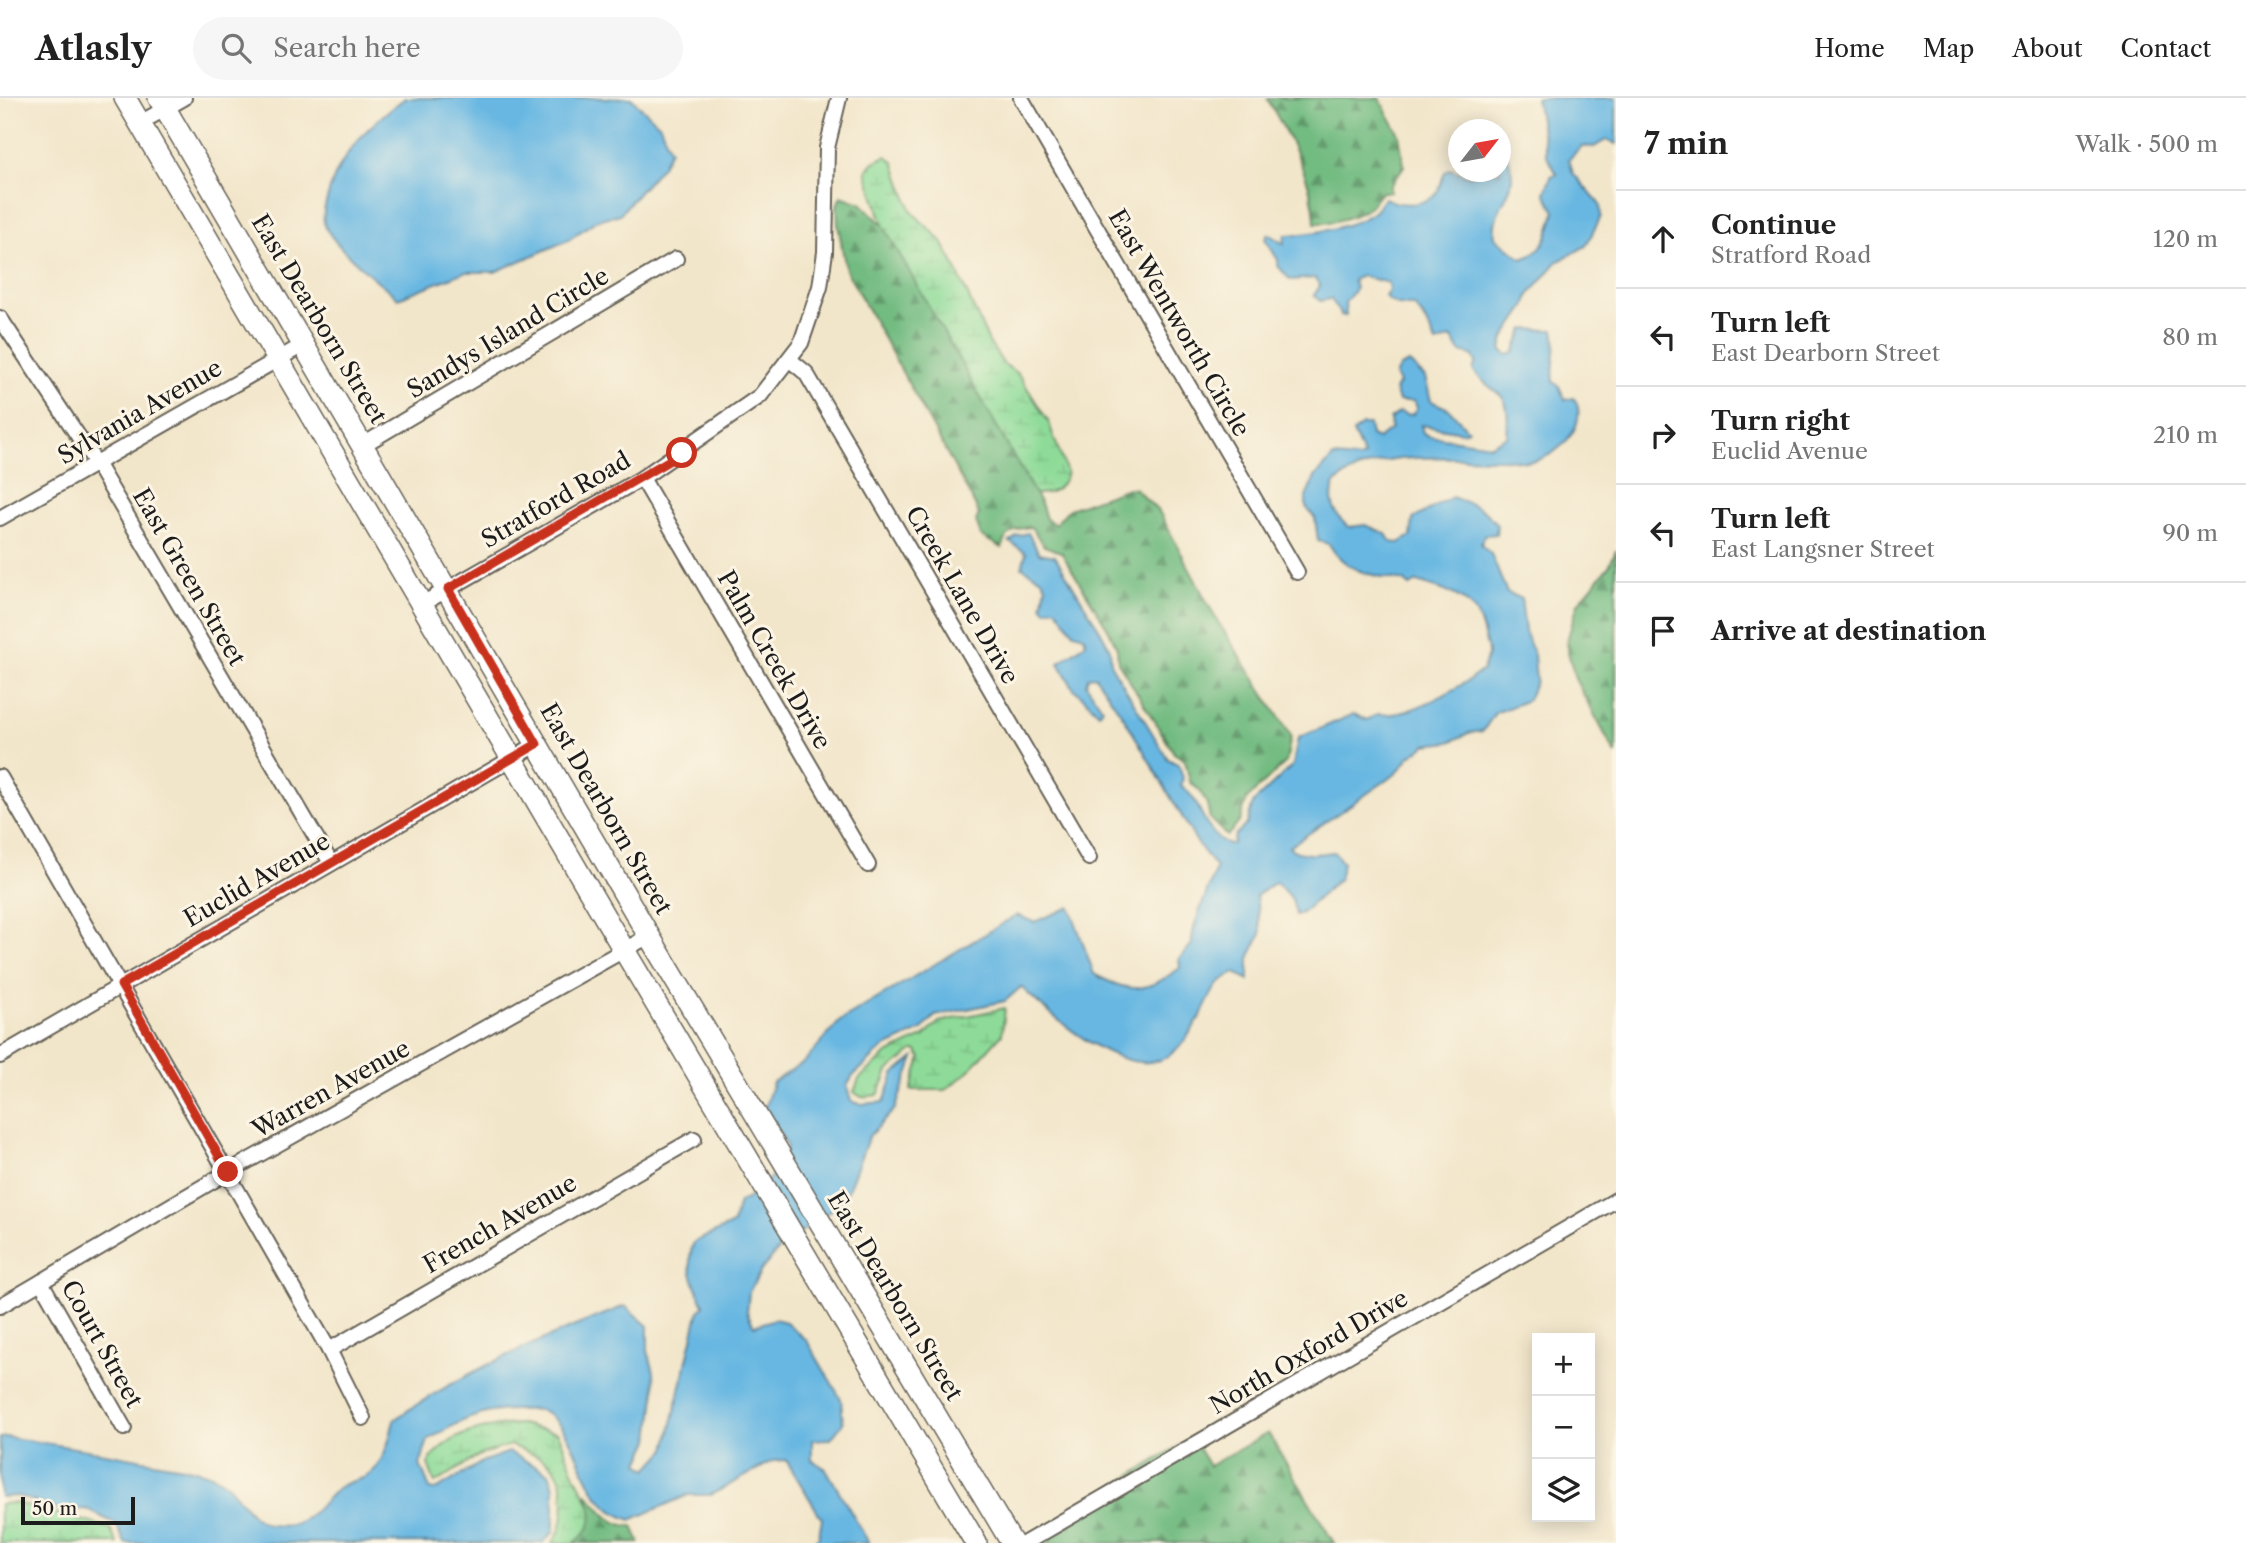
<!DOCTYPE html>
<meta charset="utf-8">
<style>
body{margin:0;font-family:"Libre Caslon Text",serif;background:#f6f6f6;color:#222}
.controls{position:absolute;right:21px;bottom:21px;display:grid;overflow:hidden;border-radius:0px;box-shadow:0 4px 18px #0003}
.controls button{width:63px;height:63px;display:grid;place-items:center;padding:0;border:0;border-bottom:2px solid #e0e0e0;background:#fff;color:#222;font:35px sans-serif}
.compass{position:absolute;left:1448px;top:21px;width:63px;height:63px;border-radius:50%;background:#fff;box-shadow:0 4px 18px #0003;rotate:59deg}
.scale{position:absolute;left:21px;bottom:18px;width:114px;box-sizing:border-box;padding-left:7px;border:4px solid #1c1c1c;border-top:0;font-size:19px;line-height:24px;white-space:nowrap;color:#1c1c1c;-webkit-text-stroke:5px #fcf5e5;paint-order:stroke}
.stop{position:absolute;width:21px;height:21px;margin:-16px;border:5px solid #c8321e;border-radius:50%;background:#fff}
.stop.end{background:#c8321e;border-color:#fff;box-shadow:0 2px 7px #0008}
.list{margin:0;padding:0;list-style:none}
h2{display:flex;justify-content:space-between;align-items:center;height:91px;margin:0;padding:0 28px;font-size:30px}
h2 small{font-size:23px;font-weight:400;color:#767676}
.list li{display:grid;grid-template-columns:46px 1fr auto;gap:21px;align-items:center;box-sizing:border-box;height:98px;padding:0 28px;border-top:2px solid #e0e0e0}
.list b{display:block;font-size:26px;white-space:nowrap}
.list p{margin:0;font-size:23px;white-space:nowrap;color:#767676}
.list em{font-size:23px;font-style:normal;color:#767676}
.icon{flex:none;width:38px;height:38px;fill:none;stroke:currentColor;stroke-width:2;stroke-linecap:round;stroke-linejoin:round}
.map{position:relative;flex:none;width:1616px;height:1445px;overflow:hidden}
header{display:flex;align-items:center;gap:42px;box-sizing:border-box;height:98px;padding:0 35px;background:#fff;border-bottom:2px solid #e0e0e0}
header strong{font-size:33px}
nav{display:flex;gap:38px;margin-inline-start:auto;font-size:24px}
.search{width:490px;height:63px;background:#f6f6f6;display:flex;align-items:center;gap:18px;box-sizing:border-box;padding:0 24px;border-radius:38px;color:#767676;font-size:26px}
main{display:flex}
aside{flex:1;background:#fff}
.map>svg:first-child{display:block}
</style>
<header>
<strong>Atlasly</strong>
<div class="search"><svg class="icon" aria-label="search" viewBox="0 0 24 24"><circle cx="10" cy="10" r="6"/><path d="M15 15l6 6"/></svg>Search here</div>
<nav><a>Home</a><a>Map</a><a>About</a><a>Contact</a></nav>
</header>
<main>
<div class="map">
<svg width="1616" height="1445" viewBox="0 0 1616 1445">
<defs>
<pattern id="forest-firs" width="22" height="20" patternUnits="userSpaceOnUse" patternTransform="scale(1.75)"><rect width="22" height="20" fill="#72bb81"/><path d="M5 1l3.5 6h-7zM16 11l3.5 6h-7z" fill="#5d9769"/></pattern>
<pattern id="wetland-marsh" width="20" height="14" patternUnits="userSpaceOnUse" patternTransform="scale(1.75)"><rect width="20" height="14" fill="#8edb99"/><path d="M1 5h8M5 5V1M11 12h8M15 12V8" fill="none" stroke="#7abb83"/></pattern>
</defs>
<rect width="100%" height="100%" fill="#fcf5e5"/>
<filter id="ink" filterUnits="userSpaceOnUse"><feTurbulence type="fractalNoise" baseFrequency=".0143" numOctaves="2"/><feDisplacementMap in="SourceGraphic" scale="14" xChannelSelector="R" yChannelSelector="G"/><feConvolveMatrix kernelMatrix="1 2 1 2 8 2 1 2 1" color-interpolation-filters="sRGB"/></filter>
<filter id="wash" filterUnits="userSpaceOnUse"><feTurbulence type="fractalNoise" baseFrequency=".00686" numOctaves="4" result="noise"/><feDisplacementMap in="SourceGraphic" scale="28" xChannelSelector="R" yChannelSelector="G"/><feGaussianBlur stdDeviation="1.57" result="paint"/><feColorMatrix in="noise" values="0 0 0 0 0 0 0 0 0 0 0 0 0 0 0 0 0 1.4 0 .05"/><feComposite in="paint" operator="in"/></filter>
<g filter="url(#wash)">
<rect width="100%" height="100%" fill="#f2e6ca"/>
<g fill="url(#forest-firs)" stroke="#476c4e" stroke-width="2">
<path d="M1267 0H1379L1399 36 1404 68 1390 88V94H1382C1377 98 1375 103 1371 107 1359 119 1330 126 1315 125 1314 81 1288 38 1267 0Z"/>
<path d="M841 98 861 105 887 131 1042 408 1046 421 1055 426 1069 411 1128 390 1136 391 1160 415 1215 519 1291 638 1286 664 1247 701 1240 723 1227 738 1210 721 1207 706 1200 693 1190 684 1185 662 1174 655 1118 564 1117 550 1108 531 1061 454 1044 448 1031 429C1016 430 1004 436 1002 450L981 438 976 423 979 416 971 399 846 172 838 127 837 107Z"/>
<path d="M1616 452V657L1575 581 1566 546 1578 505 1609 468Z"/>
<path d="M1268 1335 1334 1445H1022L1192 1340 1209 1368Z"/>
<path d="M586 1394C599 1409 611 1429 633 1428L640 1445H574C592 1432 594 1414 586 1394Z"/>
</g>
<g fill="url(#wetland-marsh)" stroke="#557c5a" stroke-width="2">
<path d="M886 58 894 64 912 114 940 141 952 162 989 244 1003 265 1019 277 1048 323 1067 375C1061 392 1053 396 1035 396L883 127 866 73 874 64Z"/>
<path d="M1005 910 1002 936 966 976 945 992H911L921 960 917 953H913L888 973 878 997 861 999 854 994 859 981 887 956 925 938 939 924Z"/>
<path d="M521 1326 558 1335C564 1349 569 1363 575 1377 587 1403 606 1422 574 1445H552C566 1430 568 1389 555 1371 546 1359 523 1353 510 1347L480 1357 435 1385 428 1366C443 1335 490 1327 521 1326Z"/>
<path d="M16 1405C48 1415 79 1419 110 1431L117 1445H0V1406Z"/>
</g>
<g fill="#67b7e2" stroke="#426a7f" stroke-width="2">
<path d="M405 0H631L660 27 670 52 662 68 620 116 597 122 568 142 495 174H465L398 200C377 182 341 155 327 132 321 123 324 111 327 101 338 57 369 26 405 0Z"/>
<path d="M1536 0H1616V46L1606 42 1594 49 1582 48 1569 61 1573 75 1600 107 1601 118 1586 148 1557 164 1529 197 1525 209 1504 240 1501 252 1508 257 1514 255 1524 231 1554 232C1559 251 1551 266 1554 284L1559 288 1565 302 1574 300C1590 325 1560 357 1534 363 1525 365 1512 361 1502 361 1449 361 1379 350 1335 385 1328 403 1334 416 1348 429L1366 427 1386 436 1391 444 1399 445 1411 438 1413 421 1452 399C1472 406 1484 409 1497 427L1496 436 1484 437 1481 447 1491 456 1507 495 1521 500 1525 533 1534 557 1536 583 1528 602 1495 615 1483 633 1469 635 1450 644 1426 647 1409 659 1397 675 1289 749C1300 759 1320 756 1334 754L1343 765 1339 781 1302 815 1296 817 1292 801 1276 784 1256 798 1261 836 1249 860V882L1236 875C1213 882 1211 900 1200 919 1190 935 1179 955 1160 962 1117 977 1050 917 1021 889L1005 903 935 918 922 932 883 950 853 978 847 988 851 1003 860 1006 884 1004 894 976 914 960 895 1011 869 1038 844 1102 780 1150 762 1171 749 1194 747 1214 754 1228 775 1221 786 1224 807 1243 841 1301 843 1325 831 1341 812 1342V1362L826 1371 869 1445H810L818 1441 822 1421 786 1362 773 1363 711 1397H688L631 1422C576 1405 585 1335 543 1313 537 1310 525 1312 517 1312 481 1311 458 1324 428 1342L420 1367 430 1391 436 1392 484 1363 509 1354 549 1375 554 1390V1433L543 1445H125L116 1426 86 1411 60 1412 18 1398 0 1399V1340L7 1339C56 1347 105 1354 154 1364 175 1368 197 1370 216 1379 237 1389 247 1423 272 1427 306 1432 317 1408 338 1390 349 1381 365 1384 375 1371 386 1357 390 1339 394 1322 465 1272 544 1240 625 1208L648 1228V1253L654 1274 655 1298 650 1342 639 1365 648 1371 666 1351 698 1215 704 1207C694 1186 684 1168 694 1144L733 1126 739 1104C759 1099 781 1069 787 1048L765 1009 773 984 804 964 840 923 1017 817 1034 824 1070 809 1094 876C1132 897 1146 894 1180 870L1179 861 1192 846C1190 830 1210 789 1216 770L1198 746 1126 623 1095 578 1088 579 1086 586 1102 610 1099 615 1073 590 1059 565 1086 545 1084 538 1074 535 1056 510 1046 512 1042 508 1046 488 1042 481 1022 469 1026 455 1010 444 1017 438 1028 435 1039 455 1055 458 1101 534 1110 551 1111 567 1168 661 1179 667 1183 680 1181 687C1203 704 1201 732 1227 746H1233L1235 737 1247 726 1253 705 1293 667 1298 640 1354 616 1367 622 1378 616C1407 621 1459 590 1483 572 1484 566 1487 561 1488 556 1488 550 1484 540 1483 534 1475 497 1448 494 1417 484L1410 488 1404 483C1374 478 1345 475 1329 446L1318 443 1315 420 1306 409V399L1315 379 1333 359 1359 361 1364 358 1353 335 1362 327H1369L1371 338 1378 341 1391 331 1390 321 1400 314 1407 317 1413 316 1417 310 1414 303H1399L1395 292 1399 285 1395 277 1400 269 1409 265 1425 279 1431 303 1449 311 1468 332 1462 334 1421 327 1423 335 1429 338 1491 347 1507 338C1511 287 1498 304 1473 272L1476 264 1472 257 1460 254 1452 240 1436 245 1424 220 1414 208C1402 208 1392 208 1385 198L1389 193 1388 185 1362 178 1353 182 1356 190 1345 205 1346 218 1341 217 1331 201 1320 203 1314 197 1320 188 1316 180 1290 182 1278 168V162L1265 141 1268 136 1284 146 1285 137C1309 137 1356 129 1375 113 1379 109 1380 104 1385 100 1399 108 1426 109 1437 94 1441 89 1442 80 1445 74L1451 71 1470 79 1478 74H1500L1501 46C1531 95 1490 101 1495 139L1522 161C1546 153 1549 136 1555 114L1545 95 1551 78 1557 76 1546 56Z"/>
</g>
</g>
<g filter="url(#ink)">
<g fill="none" stroke-linecap="round" stroke-linejoin="round">
<g stroke="#676359" stroke-width="18">
<g id="minor">
<path d="M1021 0 1297 474"/>
<path d="M140 25 184 0"/>
<path d="M0 220 96 365 331 765"/>
<path d="M790 262 806 275 1089 760"/>
<path d="M363 347 676 161"/>
<path d="M642 380 868 767"/>
<path d="M0 420 303 247"/>
<path d="M422 506 642 380 760 298 801 245 820 189 825 154 827 50 839 0"/>
<path d="M0 679 329 1252 363 1320"/>
<path d="M0 958 537 646"/>
<path d="M41 1184 124 1330"/>
<path d="M0 1208 228 1074 649 838"/>
<path d="M329 1252 694 1041"/>
<path d="M1025 1445 1616 1102"/>
</g>
</g>
<g stroke="#676359" stroke-width="24">
<g id="secondary">
<path d="M125 0 624 852 976 1445"/>
<path d="M159 0 649 838 1012 1445"/>
</g>
</g>
<use href="#minor" stroke="#fff" stroke-width="14"/>
<use href="#secondary" stroke="#fff" stroke-width="21"/>
</g>
</g>
<g fill="none" stroke-linecap="round" stroke-linejoin="round" filter="url(#ink)">
<path stroke="#c8321e" stroke-width="9" d="M228 1074 121 887 537 646 448 491 682 355"/>
</g>
<g text-anchor="middle" stroke-width="6" stroke-linejoin="round" paint-order="stroke">
<g font-size="24" fill="#1c1c1c" stroke="#fcf5e5">
<text transform="translate(319 221) rotate(59)" y="8">East Dearborn Street</text>
<text transform="translate(1179 225) rotate(60)" y="8">East Wentworth Circle</text>
<text transform="translate(508 235) rotate(-31)" y="8">Sandys Island Circle</text>
<text transform="translate(140 314) rotate(-30)" y="8">Sylvania Avenue</text>
<text transform="translate(556 402) rotate(-30)" y="8">Stratford Road</text>
<text transform="translate(189 479) rotate(60)" y="8">East Green Street</text>
<text transform="translate(962 497) rotate(60)" y="8">Creek Lane Drive</text>
<text transform="translate(774 562) rotate(60)" y="8">Palm Creek Drive</text>
<text transform="translate(606 711) rotate(60)" y="8">East Dearborn Street</text>
<text transform="translate(257 782) rotate(-30)" y="8">Euclid Avenue</text>
<text transform="translate(331 991) rotate(-29)" y="8">Warren Avenue</text>
<text transform="translate(500 1126) rotate(-30)" y="8">French Avenue</text>
<text transform="translate(895 1198) rotate(59)" y="8">East Dearborn Street</text>
<text transform="translate(102 1246) rotate(61)" y="8">Court Street</text>
<text transform="translate(1309 1254) rotate(-30)" y="8">North Oxford Drive</text>
</g>
</g>
</svg>
<div class="controls">
<button>+</button>
<button>−</button>
<button><svg class="icon" aria-label="layers" viewBox="0 0 24 24"><path d="M12 4l9 5-9 5-9-5zM3 14l9 5 9-5"/></svg></button>
</div>
<svg class="compass" viewBox="-18 -18 36 36"><path d="M0-13l5 13h-10z" fill="#e53935"/><path d="M0 13l5-13h-10z" fill="#767676"/></svg>
<div class="scale">50 m</div>
<div class="stop" style="left:682px;top:355px"></div>
<div class="stop end" style="left:228px;top:1074px"></div>
</div>
<aside>
<h2>7 min<small>Walk · 500 m</small></h2>
<ul class="list">
<li><svg class="icon" aria-label="ahead" viewBox="0 0 24 24"><path d="M12 20V5M6 11l6-6 6 6"/></svg><div><b>Continue</b><p>Stratford Road</p></div><em>120 m</em></li>
<li><svg class="icon" aria-label="left" viewBox="0 0 24 24"><path d="M17 20v-9H6M10 6l-5 5 5 5"/></svg><div><b>Turn left</b><p>East Dearborn Street</p></div><em>80 m</em></li>
<li><svg class="icon" aria-label="right" viewBox="0 0 24 24"><path d="M7 20v-9h11M14 6l5 5-5 5"/></svg><div><b>Turn right</b><p>Euclid Avenue</p></div><em>210 m</em></li>
<li><svg class="icon" aria-label="left" viewBox="0 0 24 24"><path d="M17 20v-9H6M10 6l-5 5 5 5"/></svg><div><b>Turn left</b><p>East Langsner Street</p></div><em>90 m</em></li>
<li><svg class="icon" aria-label="arrive" viewBox="0 0 24 24"><path d="M6 21V4h12l-3 4 3 4H6"/></svg><div><b>Arrive at destination</b></div></li>
</ul>
</aside>
</main>
